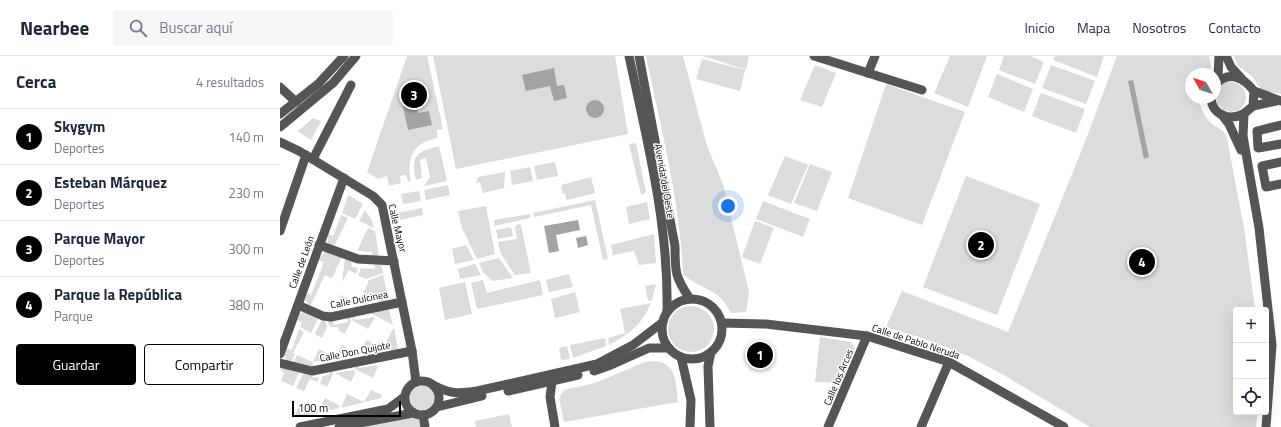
<!DOCTYPE html>
<html lang="es">
<meta charset="utf-8">
<style>
body{margin:0;font-family:"Titillium Web",sans-serif;background:#f6f6f7;color:#1f2937}
.controls{position:absolute;right:12px;bottom:12px;display:grid;overflow:hidden;border-radius:4px;box-shadow:0 4px 16px #0002}
.controls button{width:36px;height:36px;display:grid;place-items:center;padding:0;border:0;border-bottom:1px solid #e0e1e3;background:#fff;color:#1f2937;font:20px sans-serif}
.compass{position:absolute;left:905px;top:12px;width:36px;height:36px;border-radius:50%;background:#fff;box-shadow:0 4px 16px #0002;rotate:309deg}
.scale{position:absolute;left:12px;bottom:10px;width:109px;box-sizing:border-box;padding-left:4px;border:2px solid #000;border-top:0;font-size:11px;line-height:14px;white-space:nowrap;color:#000;-webkit-text-stroke:3px #fff;paint-order:stroke}
.you{position:absolute;left:448px;top:150px;width:14px;height:14px;margin:-10px;border:3px solid #fff;border-radius:50%;background:#1a73e8;box-shadow:0 0 0 6px #1a73e833}
.badge{display:grid;place-items:center;width:26px;height:26px;border-radius:50%;background:#000;color:#fff;font-size:13px;font-weight:700}
.pin{position:absolute;translate:-50% -50%;border:2px solid #fff;box-shadow:0 1px 4px #0006}
.list{margin:0;padding:0;list-style:none}
h2{display:flex;justify-content:space-between;align-items:center;height:52px;margin:0;padding:0 16px;font-size:17px}
h2 small{font-size:13px;font-weight:400;color:#747a83}
.list li{display:grid;grid-template-columns:26px 1fr auto;gap:12px;align-items:center;box-sizing:border-box;height:56px;padding:0 16px;border-top:1px solid #e0e1e3}
.list b{display:block;font-size:15px;white-space:nowrap}
.list p{margin:0;font-size:13px;white-space:nowrap;color:#747a83}
.list em{font-size:13px;font-style:normal;color:#747a83}
.actions{display:flex;gap:8px;padding:12px 16px}
.actions a{flex:1;padding:9px 0;border:1px solid #000;border-radius:4px;text-align:center;font-size:14px;color:#000}
.actions .main{background:#000;color:#fff}
.icon{flex:none;width:22px;height:22px;fill:none;stroke:currentColor;stroke-width:2;stroke-linecap:round;stroke-linejoin:round}
.map{position:relative;flex:none;width:1001px;height:371px;overflow:hidden}
header{display:flex;align-items:center;gap:24px;box-sizing:border-box;height:56px;padding:0 20px;background:#fff;border-bottom:1px solid #e0e1e3}
header strong{font-size:19px}
nav{display:flex;gap:22px;margin-inline-start:auto;font-size:14px}
.search{width:280px;height:36px;background:#f6f6f7;display:flex;align-items:center;gap:10px;box-sizing:border-box;padding:0 14px;border-radius:4px;color:#747a83;font-size:15px}
main{display:flex}
aside{flex:1;background:#fff}
.map>svg:first-child{display:block}
</style>
<header>
<strong>Nearbee</strong>
<div class="search"><svg class="icon" aria-label="search" viewBox="0 0 24 24"><circle cx="10" cy="10" r="6"/><path d="M15 15l6 6"/></svg>Buscar aquí</div>
<nav><a>Inicio</a><a>Mapa</a><a>Nosotros</a><a>Contacto</a></nav>
</header>
<main>
<aside>
<h2>Cerca<small>4 resultados</small></h2>
<ul class="list">
<li><span class="badge">1</span><div><b>Skygym</b><p>Deportes</p></div><em>140 m</em></li>
<li><span class="badge">2</span><div><b>Esteban Márquez</b><p>Deportes</p></div><em>230 m</em></li>
<li><span class="badge">3</span><div><b>Parque Mayor</b><p>Deportes</p></div><em>300 m</em></li>
<li><span class="badge">4</span><div><b>Parque la República</b><p>Parque</p></div><em>380 m</em></li>
</ul>
<div class="actions"><a class="main">Guardar</a><a>Compartir</a></div>
</aside>
<div class="map">
<svg width="1001" height="371" viewBox="0 0 1001 371">
<rect width="100%" height="100%" fill="#fff"/>
<g fill="#dcdcdc">
<path d="M127 0H147L163 73 157 74V82C134 87 126 100 131 125H128L126 119 120 120 121 127 109 130 107 120 98 123 87 116Z"/>
<path d="M153 0H335L348 78 176 113Z"/>
<path d="M366 0H403L427 90 443 128 469 236 466 256 451 257C438 231 422 235 403 218 400 145 381 72 366 0Z"/>
<path d="M423 0H469L466 14Z"/>
<path d="M670 0H707L688 51 654 37Z"/>
<path d="M724 0H750L764 6 755 28 719 14Z"/>
<path d="M775 0H824L817 21 773 4Z"/>
<path d="M837 0H929L931 10 928 18H911V42H919C920 51 924 61 931 67 938 73 944 72 947 82L965 178 975 254H956V356H978L976 371H810L724 319 688 300 648 284 606 271 622 235 728 276 803 91Z"/>
<path d="M954 0H1001V38L988 36 980 32 972 20 958 10Z"/>
<path d="M422 3 465 14 460 35 416 23Z"/>
<path d="M535 9 556 17 542 51 520 44Z"/>
<path d="M771 9 815 25 806 48 762 32Z"/>
<path d="M717 18 753 33 744 56 708 41Z"/>
<circle cx="951" cy="41" r="15"/>
<path d="M606 28 685 56 642 169 568 142Z"/>
<path d="M761 37 805 53 796 77 752 60Z"/>
<path d="M33 62 41 65 31 84 18 75Z"/>
<path d="M356 87 366 136 361 139 349 88Z"/>
<path d="M159 90 167 125 144 130 150 121 146 102 140 104 142 122 136 124C130 99 137 96 159 90Z"/>
<path d="M505 100 528 109 511 148 488 139Z"/>
<path d="M275 106 278 120 257 124 254 110Z"/>
<path d="M530 108 552 116 537 155 514 147Z"/>
<path d="M250 111 253 125 232 129 230 115Z"/>
<path d="M225 116 224 132 203 137 200 126 196 127 198 121Z"/>
<path d="M686 120 760 148 717 259 643 231Z"/>
<path d="M311 121 315 137 287 144 285 137 283 138 281 129Z"/>
<path d="M168 129 170 139 146 144 144 134Z"/>
<path d="M139 135 141 145 123 148 121 138Z"/>
<path d="M68 139 83 148 75 163 62 157Z"/>
<path d="M315 144 328 203 323 204 311 149 254 161 253 157Z"/>
<path d="M483 145 530 163 523 181 476 163Z"/>
<path d="M367 146 370 163 349 168 346 151Z"/>
<path d="M206 150 215 198 197 203 182 172 178 155Z"/>
<path d="M142 152 143 159 120 164 117 157Z"/>
<path d="M85 154 91 163 94 172 79 165Z"/>
<path d="M250 158V162L214 170V164Z"/>
<path d="M61 159 68 162 54 191 48 188V178L53 180Z"/>
<path d="M475 165 494 172 480 208 462 201Z"/>
<path d="M238 168 241 169 251 217 235 219 221 198 218 186 237 183 235 171Z"/>
<path d="M231 171 233 180 218 183 216 174Z"/>
<path d="M88 172 95 175 99 201 93 202 92 196 77 195Z"/>
<path d="M374 178 376 207 359 209 354 195 333 199 331 189Z"/>
<path d="M186 189 194 204 175 208 172 193Z"/>
<path d="M45 196H49L62 201 52 222 45 219 30 251 25 244 26 237 31 239 44 206 38 204Z"/>
<path d="M65 202 71 204 72 211 78 212 76 218 69 214 62 226Z"/>
<path d="M219 202 233 222 212 225 203 216 199 207Z"/>
<path d="M94 208 101 209 103 217 86 223 78 219 81 212 95 213Z"/>
<path d="M195 208 201 219 180 223 178 213Z"/>
<path d="M289 218 293 231 269 236 266 224Z"/>
<path d="M103 219 109 247 99 248 98 243 78 248 89 224Z"/>
<path d="M203 224 207 237 260 224 263 239 197 253 191 227Z"/>
<path d="M185 226 192 258 165 264 159 232Z"/>
<path d="M376 228 372 244 368 245 365 230Z"/>
<path d="M295 236 300 256 275 262 271 243Z"/>
<path d="M61 239 76 247V248L54 253Z"/>
<path d="M371 247C361 270 350 277 329 289L328 282 345 277 340 253Z"/>
<circle cx="411" cy="273" r="23"/>
<path d="M109 253 113 269 92 258 91 255Z"/>
<path d="M23 256 39 261 31 277 20 271 22 266 17 264 19 258Z"/>
<path d="M70 260 71 265 65 278 58 274 59 272 49 270 47 263 52 264 54 269 68 266 67 261Z"/>
<path d="M72 260H74L75 264 95 261 88 273 73 265Z"/>
<path d="M42 263H45L47 271 42 282 35 278Z"/>
<path d="M114 271 118 294 111 296 109 292 66 300 70 293 79 297 86 284 103 292Z"/>
<path d="M19 273 24 276 13 297 15 298 11 307 6 304 4 298 6 292 12 294Z"/>
<path d="M540 281 571 286 575 293 560 327 535 326Z"/>
<path d="M325 282 326 290 293 302 290 289Z"/>
<path d="M62 289 66 291 62 301 33 306V312L13 308 17 299 33 306 39 293 56 302Z"/>
<path d="M287 290 290 303 281 304 279 292Z"/>
<path d="M374 305C397 306 396 328 398 346L284 366 279 342 284 334 315 327 365 306Z"/>
<path d="M78 308 79 312 97 309 98 311 93 322 75 313V309Z"/>
<path d="M3 312 20 315 13 330 1 325 4 317 0 313Z"/>
<path d="M52 313 53 318 47 331 40 327 43 320 50 318 49 314Z"/>
<path d="M74 314 75 317 71 326 55 317Z"/>
<path d="M24 316 31 318 33 322 39 321 37 326 30 323 24 335 16 332Z"/>
<circle cx="142" cy="342" r="12"/>
<path d="M91 334 102 339 101 342 61 352 67 338 84 346Z"/>
<path d="M45 342 60 350 59 352 21 361 15 358 21 347 38 355Z"/>
<path d="M229 358 232 371H196L195 365Z"/>
<path d="M129 359 137 362 142 371H72Z"/>
</g>
<g fill="#a3a3a3">
<path d="M274 12 277 30 284 29 287 42 274 45 270 30 246 35 242 19Z"/>
<path d="M853 24 869 101 864 103 848 25Z"/>
<path d="M139 43 140 46 136 47 138 57 149 55 152 69 128 74 122 46Z"/>
<circle cx="315" cy="53" r="9"/>
<path d="M298 164 300 174 276 179 279 195 269 197 264 170Z"/>
<path d="M306 180 308 189 298 192 296 182Z"/>
</g>
<g fill="none" stroke-linecap="round" stroke-linejoin="round">
<g stroke="#555" stroke-width="9">
<path d="M349 0C367 84 389 170 387 256"/>
<path d="M359 0 395 190C395 216 395 221 410 243"/>
<path d="M534 0 642 34"/>
<path d="M946 0 951 11 962 23"/>
<path d="M588 17 595 0"/>
<path d="M935 28 938 20 939 0"/>
<path d="M0 31 16 46"/>
<path d="M974 35 1001 45"/>
<path d="M931 42C932 59 950 65 963 58 967 56 970 52 973 50L974 35C963 21 949 14 935 29"/>
<path d="M973 50 996 45"/>
<path d="M0 58 38 28 64 0"/>
<path d="M964 58 963 80 979 172 992 289 986 371"/>
<path d="M942 59 949 68 961 94"/>
<path d="M1001 69 977 75 978 92 1001 88"/>
<path d="M0 71 53 27 76 0"/>
<path d="M0 86 19 95 93 140 102 149 132 295 136 326"/>
<path d="M33 103 71 29"/>
<path d="M1001 106 982 110 986 131 1001 128"/>
<path d="M0 175 26 99"/>
<path d="M39 189 78 203 114 205"/>
<circle cx="412" cy="273" r="30"/>
<path d="M18 249 43 260 51 261 122 246"/>
<path d="M442 267 486 268 587 280 669 306 784 371"/>
<path d="M0 298 64 122"/>
<path d="M401 301 411 344 410 371"/>
<path d="M0 307 32 315 132 295"/>
<path d="M314 315 331 309 369 292H389"/>
<circle cx="142" cy="342" r="17"/>
<path d="M272 326 270 341 275 371"/>
<path d="M153 329C170 338 178 338 197 335L317 308 353 289 383 266"/>
<path d="M228 335 298 319"/>
<path d="M157 351 202 340"/>
<path d="M143 359 145 371"/>
<path d="M20 371 108 353 124 341"/>
<path d="M59 371 133 357"/>
<path d="M430 371 428 310 431 296"/>
<path d="M548 371 587 280"/>
<path d="M641 371 669 306"/>
</g>
</g>
<g text-anchor="middle" stroke-width="3" stroke-linejoin="round" paint-order="stroke">
<g font-size="10" fill="#000" stroke="#fff">
<text transform="translate(385 125) rotate(80)" y="4">Avenida del Oeste</text>
<text transform="translate(118 172) rotate(76)" y="4">Calle Mayor</text>
<text transform="translate(21 206) rotate(-70)" y="4">Calle de León</text>
<text transform="translate(79 243) rotate(-11)" y="4">Calle Dulcinea</text>
<text transform="translate(636 285) rotate(18)" y="4">Calle de Pablo Neruda</text>
<text transform="translate(75 295) rotate(-11)" y="4">Calle Don Quijote</text>
<text transform="translate(558 321) rotate(-67)" y="4">Calle los Arces</text>
</g>
</g>
</svg>
<div class="controls">
<button>+</button>
<button>−</button>
<button><svg class="icon" aria-label="locate" viewBox="0 0 24 24"><circle cx="12" cy="12" r="6"/><path d="M12 2v4M12 18v4M2 12h4M18 12h4"/></svg></button>
</div>
<svg class="compass" viewBox="-18 -18 36 36"><path d="M0-13l5 13h-10z" fill="#e53935"/><path d="M0 13l5-13h-10z" fill="#747a83"/></svg>
<div class="scale">100 m</div>
<div class="you"></div>
<div class="pin badge" style="left:480px;top:299px">1</div>
<div class="pin badge" style="left:701px;top:189px">2</div>
<div class="pin badge" style="left:134px;top:39px">3</div>
<div class="pin badge" style="left:862px;top:206px">4</div>
</div>
</main>
